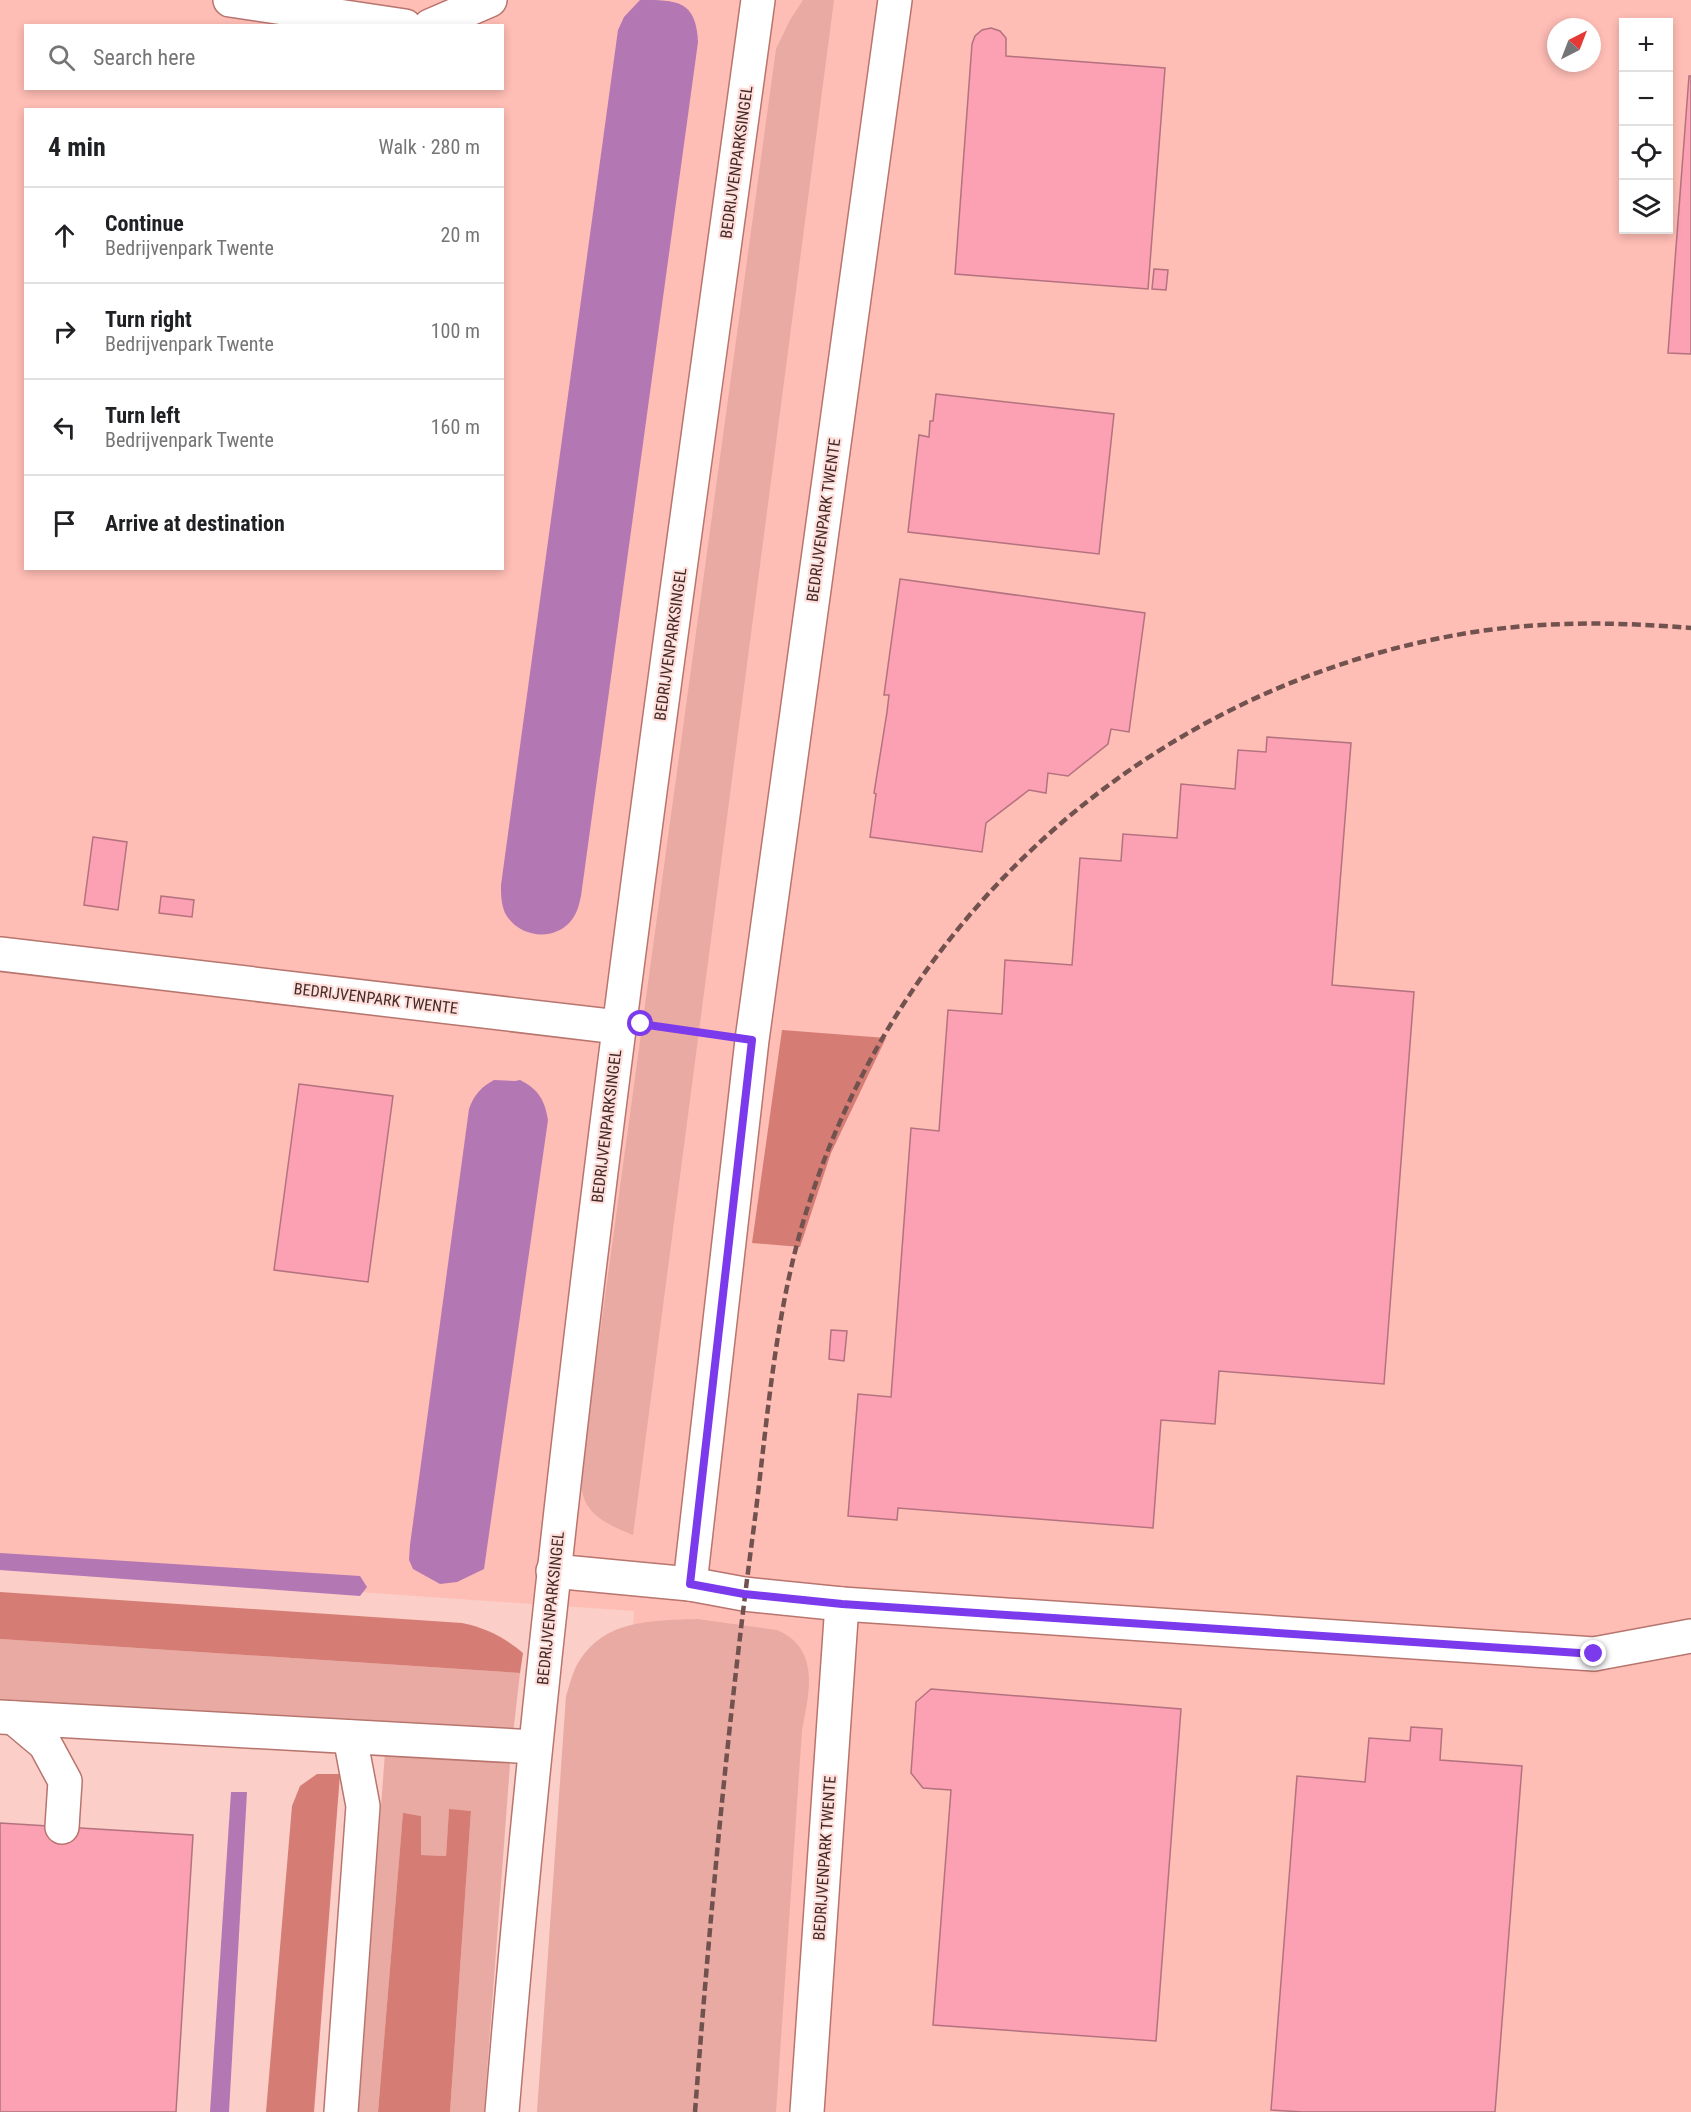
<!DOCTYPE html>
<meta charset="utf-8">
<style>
body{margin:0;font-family:"Roboto Condensed",sans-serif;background:#f2f2f2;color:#202124}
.controls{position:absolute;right:18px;top:18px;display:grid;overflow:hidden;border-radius:0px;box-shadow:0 3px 9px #0003}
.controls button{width:54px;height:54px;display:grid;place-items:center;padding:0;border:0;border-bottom:2px solid #e0e0e0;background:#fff;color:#202124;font:30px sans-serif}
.compass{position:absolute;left:1547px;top:18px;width:54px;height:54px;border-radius:50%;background:#fff;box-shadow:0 3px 9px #0003;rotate:42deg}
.stop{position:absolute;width:18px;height:18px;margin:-14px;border:4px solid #7c3aed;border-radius:50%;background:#fff}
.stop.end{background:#7c3aed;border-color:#fff;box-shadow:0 2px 6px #0008}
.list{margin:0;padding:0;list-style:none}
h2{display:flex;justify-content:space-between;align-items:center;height:78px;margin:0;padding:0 24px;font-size:26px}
h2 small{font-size:20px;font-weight:400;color:#757577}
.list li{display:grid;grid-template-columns:39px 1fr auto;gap:18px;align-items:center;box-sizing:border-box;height:96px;padding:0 24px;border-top:2px solid #e0e0e0}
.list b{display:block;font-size:22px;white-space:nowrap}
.list p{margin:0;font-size:20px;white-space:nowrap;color:#757577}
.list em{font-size:20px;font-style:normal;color:#757577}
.icon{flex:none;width:33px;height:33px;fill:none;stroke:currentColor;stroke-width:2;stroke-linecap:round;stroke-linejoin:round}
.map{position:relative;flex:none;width:1691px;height:2112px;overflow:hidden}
.search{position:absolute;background:#fff;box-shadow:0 3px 9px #0003;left:24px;top:24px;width:480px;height:66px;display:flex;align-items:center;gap:15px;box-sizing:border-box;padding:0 21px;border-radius:0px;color:#757577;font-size:22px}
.panel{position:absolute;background:#fff;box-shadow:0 3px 9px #0003;left:24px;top:108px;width:480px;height:462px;border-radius:0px}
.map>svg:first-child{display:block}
</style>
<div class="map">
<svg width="1691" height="2112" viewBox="0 0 1691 2112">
<rect width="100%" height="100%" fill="#fbcec8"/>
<path fill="#febdb5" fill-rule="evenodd" d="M0 0H1691V2112H606L634 1611 0 1567ZM1624 22H1668V230H1624ZM26 26H502V88H26ZM1556 27H1592V63H1556ZM26 110H502V568H26Z"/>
<g fill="#e8aaa2">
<path d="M803 0H834L633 1535C614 1527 589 1518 583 1495 581 1488 582 1479 581 1472L776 49 790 20Z"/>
<path d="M697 1619 777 1630C821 1649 809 1693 802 1730L776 2112H537L566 1696C569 1687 571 1678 575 1669 600 1619 649 1621 697 1619Z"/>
<path d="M0 1639 520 1673 513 1734 0 1701Z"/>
<path d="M385 1753 510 1764 484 2112H450L471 1811 449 1810 446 1856 421 1855V1816L403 1814 378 2112H358Z"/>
</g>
<g fill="#d57d74">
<path d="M782 1030 886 1038 831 1153 800 1247 752 1243Z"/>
<path d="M0 1592 462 1623C486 1628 504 1637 523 1653L520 1673 0 1639Z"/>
<path d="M317 1774H340L314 2112H266L292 1806 300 1786Z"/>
<path d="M449 1809 471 1811 450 2112H378L403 1813 421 1816V1855L446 1856Z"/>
</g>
<g fill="#b377b3">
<path d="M640 0C677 0 696 0 698 42L581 896C579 905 577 914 570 922 552 942 518 937 505 913 501 904 501 894 501 885L618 30 624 17Z"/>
<path d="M494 1080 515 1081 520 1080C538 1089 545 1100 548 1120L484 1569 457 1582 440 1584 413 1569 409 1560 410 1545 469 1109C474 1095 481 1087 494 1080Z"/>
<path d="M0 1553 360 1576 367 1587 360 1596 0 1570Z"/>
<path d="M231 1792H247L229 2112H210Z"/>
</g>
<g fill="#fca0b3" stroke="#b4727f" stroke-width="1.5">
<path d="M991 28 1000 31 1006 38V56L1165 68 1148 289 955 274 972 44 975 36 982 30Z"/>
<path d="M1689 76H1691V354L1668 353Z"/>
<path d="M1154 269 1168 270 1166 290 1152 289Z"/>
<path d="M936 394 1114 414 1099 554 908 532 919 435 929 437 930 421H933Z"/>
<path d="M900 579 1145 613 1129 732 1111 729 1108 744 1068 776 1048 773 1046 793 1029 790 986 823 982 852 870 837 876 794 874 793 887 712 889 695H884Z"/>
<path d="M1267 737 1351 743 1332 985 1414 992 1384 1384 1219 1371 1215 1424 1161 1420 1153 1528 898 1508 897 1520 848 1516 858 1394 891 1397 911 1128 939 1131 948 1010 1002 1014 1005 960 1072 965 1080 858 1121 861 1123 834 1177 838 1181 784 1235 789 1238 750 1266 752Z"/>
<path d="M93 837 127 842 118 910 84 905Z"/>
<path d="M161 896 194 900 192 917 159 913Z"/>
<path d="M299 1084 393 1096 368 1282 274 1270Z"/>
<path d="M831 1330 847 1331 844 1361 829 1359Z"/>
<path d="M931 1689 1181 1709 1156 2041 933 2025 951 1790 923 1788 911 1773 916 1702Z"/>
<path d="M1411 1727 1442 1729 1440 1760 1522 1766 1495 2112H1302L1271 2110 1297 1776 1365 1782 1369 1738 1410 1741Z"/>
<path d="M0 1823 193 1835 176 2112H0Z"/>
</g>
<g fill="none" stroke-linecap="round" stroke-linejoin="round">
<g stroke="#b8756e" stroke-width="36">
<g id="minor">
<path d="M230 0 405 26"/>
<path d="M430 26 490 0"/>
<path d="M0 954 618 1027"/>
<path d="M553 1571 690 1584 744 1594 842 1604 1594 1654 1691 1636"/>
<path d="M690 1584 752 1040 895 0"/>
<path d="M0 1717 535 1747"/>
<path d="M14 1718 45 1744 65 1781 62 1827"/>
<path d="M341 2112 363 1806 350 1737"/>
<path d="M502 2112C560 1405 662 703 758 0"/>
<path d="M807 2112 842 1604"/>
</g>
</g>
<path stroke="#c09893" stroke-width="4" stroke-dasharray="4.5 3" stroke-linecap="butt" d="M655 1026 719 1035"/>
<use href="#minor" stroke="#fff" stroke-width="33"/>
<path stroke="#72524f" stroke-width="4.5" stroke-dasharray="9 4.5" stroke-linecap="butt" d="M695 2112C710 1916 728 1720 754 1526 768 1417 775 1305 810 1200 908 901 1163 681 1474 632 1546 621 1619 622 1691 628"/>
</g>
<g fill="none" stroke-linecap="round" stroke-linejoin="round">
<path stroke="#7c3aed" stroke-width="8" d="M641 1024 752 1040 690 1584 744 1594 842 1604 1594 1654"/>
</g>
<g text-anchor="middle" stroke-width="4.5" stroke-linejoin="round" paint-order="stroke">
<g font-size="16" fill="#462a27" stroke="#fedfdb">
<text transform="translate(736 162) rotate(-82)" y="6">BEDRIJVENPARKSINGEL</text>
<text transform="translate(823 520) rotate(-82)" y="6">BEDRIJVENPARK TWENTE</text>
<text transform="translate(670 644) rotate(-82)" y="6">BEDRIJVENPARKSINGEL</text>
<text transform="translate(376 998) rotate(7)" y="6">BEDRIJVENPARK TWENTE</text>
<text transform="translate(606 1126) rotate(-83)" y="6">BEDRIJVENPARKSINGEL</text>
<text transform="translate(550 1608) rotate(-84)" y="6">BEDRIJVENPARKSINGEL</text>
<text transform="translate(824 1858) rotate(-86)" y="6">BEDRIJVENPARK TWENTE</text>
</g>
</g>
</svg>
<div class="controls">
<button>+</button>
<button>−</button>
<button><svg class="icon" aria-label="locate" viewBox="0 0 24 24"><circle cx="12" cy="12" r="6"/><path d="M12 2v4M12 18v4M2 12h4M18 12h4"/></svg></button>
<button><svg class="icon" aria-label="layers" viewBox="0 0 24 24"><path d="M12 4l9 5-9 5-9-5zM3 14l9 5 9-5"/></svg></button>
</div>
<svg class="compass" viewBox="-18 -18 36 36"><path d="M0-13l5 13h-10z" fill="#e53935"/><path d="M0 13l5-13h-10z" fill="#757577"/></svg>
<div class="stop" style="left:641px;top:1024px"></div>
<div class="stop end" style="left:1594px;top:1654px"></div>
<div class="search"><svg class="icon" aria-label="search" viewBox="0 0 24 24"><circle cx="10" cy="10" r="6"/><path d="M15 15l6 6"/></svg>Search here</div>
<section class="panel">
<h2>4 min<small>Walk · 280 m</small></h2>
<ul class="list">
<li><svg class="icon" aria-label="ahead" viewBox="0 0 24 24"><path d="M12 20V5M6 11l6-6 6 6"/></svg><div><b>Continue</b><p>Bedrijvenpark Twente</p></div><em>20 m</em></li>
<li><svg class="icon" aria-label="right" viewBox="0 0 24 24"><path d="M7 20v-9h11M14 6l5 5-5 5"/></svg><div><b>Turn right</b><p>Bedrijvenpark Twente</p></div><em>100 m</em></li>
<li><svg class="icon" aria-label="left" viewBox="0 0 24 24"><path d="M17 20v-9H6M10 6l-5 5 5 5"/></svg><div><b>Turn left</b><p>Bedrijvenpark Twente</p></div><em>160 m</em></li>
<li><svg class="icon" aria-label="arrive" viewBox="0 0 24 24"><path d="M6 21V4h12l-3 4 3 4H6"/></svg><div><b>Arrive at destination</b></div></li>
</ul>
</section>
</div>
